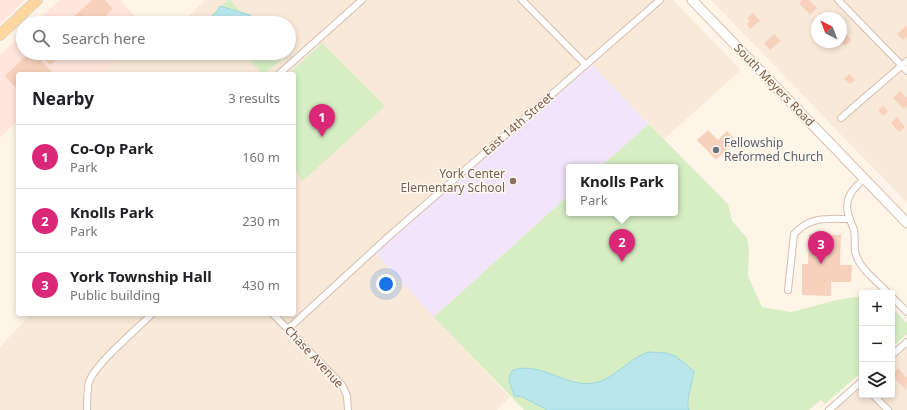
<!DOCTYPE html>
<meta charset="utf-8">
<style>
body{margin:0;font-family:"Noto Sans",sans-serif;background:#f2f2f2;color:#202124}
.controls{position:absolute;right:12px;bottom:12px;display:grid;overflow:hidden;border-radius:4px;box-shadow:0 2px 6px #0003}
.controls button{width:36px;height:36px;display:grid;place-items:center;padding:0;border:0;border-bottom:1px solid #e0e0e0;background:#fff;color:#202124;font:20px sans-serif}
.compass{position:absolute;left:811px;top:12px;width:36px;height:36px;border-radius:50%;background:#fff;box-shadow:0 2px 6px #0003;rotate:318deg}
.you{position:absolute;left:386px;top:284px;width:14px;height:14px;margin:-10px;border:3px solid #fff;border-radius:50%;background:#1a73e8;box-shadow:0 0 0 6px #1a73e833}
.badge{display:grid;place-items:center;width:26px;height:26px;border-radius:50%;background:#db2777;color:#fff;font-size:13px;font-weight:700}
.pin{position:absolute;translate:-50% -33px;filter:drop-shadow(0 1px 2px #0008)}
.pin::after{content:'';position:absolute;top:21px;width:14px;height:12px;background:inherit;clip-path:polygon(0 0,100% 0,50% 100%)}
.popup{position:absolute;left:566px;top:164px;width:112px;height:52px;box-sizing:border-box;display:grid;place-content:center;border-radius:4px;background:#fff;filter:drop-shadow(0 1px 3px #0005);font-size:13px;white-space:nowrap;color:#757577}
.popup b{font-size:15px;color:#202124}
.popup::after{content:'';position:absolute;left:50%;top:100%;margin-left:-8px;border:8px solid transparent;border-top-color:#fff}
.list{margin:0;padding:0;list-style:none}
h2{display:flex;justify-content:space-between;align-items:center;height:52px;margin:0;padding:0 16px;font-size:17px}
h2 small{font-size:13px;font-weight:400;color:#757577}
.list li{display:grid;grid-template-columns:26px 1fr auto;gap:12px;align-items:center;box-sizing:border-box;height:64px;padding:0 16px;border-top:1px solid #e0e0e0}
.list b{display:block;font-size:15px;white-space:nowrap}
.list p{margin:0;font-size:13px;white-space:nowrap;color:#757577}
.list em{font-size:13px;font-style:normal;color:#757577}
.icon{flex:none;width:22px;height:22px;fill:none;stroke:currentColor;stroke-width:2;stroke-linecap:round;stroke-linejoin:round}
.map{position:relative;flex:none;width:907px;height:410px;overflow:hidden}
.search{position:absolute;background:#fff;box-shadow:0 2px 6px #0003;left:16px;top:16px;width:280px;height:44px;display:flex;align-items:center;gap:10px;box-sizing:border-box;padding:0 14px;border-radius:22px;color:#757577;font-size:15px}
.panel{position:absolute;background:#fff;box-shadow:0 2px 6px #0003;left:16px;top:72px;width:280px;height:244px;border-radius:4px}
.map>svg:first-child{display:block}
</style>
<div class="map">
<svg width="907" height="410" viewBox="0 0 907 410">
<rect width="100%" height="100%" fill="#fef5e8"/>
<g fill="#f9e9d8" fill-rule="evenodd">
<path d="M205 0H673L741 70 664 139 592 65 375 253 510 397 497 410H0V347L31 314H294V74H103L124 53H289V23H182Z"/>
<path d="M711 0H907V203ZM817 18H841V42H817Z"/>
<path d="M907 348V410H835L862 387V395H892V361Z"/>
</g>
<g fill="#ffe5db">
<path d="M0 0H25L0 24Z"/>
<path d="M60 0H120L141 23H35Z"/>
<path d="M23 34V53H124L103 74H18V120L0 138V55Z"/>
</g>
<path fill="#f2e4fb" d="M592 65 649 124 600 167H569V195L434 317 375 253Z"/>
<g fill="#d7eec4">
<path d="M228 0H230L250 23H218L211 15Z"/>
<path d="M322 43 385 106 303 181 294 169V74H289Z"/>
<path d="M244 53H277L282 59 264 74H262Z"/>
<path d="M649 124 728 204 732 221 747 238 749 249 748 276 762 307 791 312 837 300 862 296V372L825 404 821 400 809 410H524L434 317 569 195V213H675V167H600Z"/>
<path d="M892 308 907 323V334L892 347Z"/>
</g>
<g fill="#b9e6eb" stroke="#9ed7de">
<path d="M220 6 250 15 258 23H214L211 17 216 13Z"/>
<path d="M648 352 666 353 675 356 694 371C693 382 685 401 689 410H547L523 397 514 396C512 386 505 379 513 370 542 361 566 388 594 383 613 380 628 359 648 352Z"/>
</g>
<g fill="#f7d1bc">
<path d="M92 0H105L113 9 102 19 100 18 95 23H67Z"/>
<path d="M802 0H809L817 8 810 15 799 3Z"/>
<path d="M822 12 827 18H817V26L812 21Z"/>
<path d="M753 13 760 21 750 29 747 24 750 21 747 18Z"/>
<path d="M907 25V37L903 40 897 34Z"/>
<path d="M841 28 851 40 845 46 841 41Z"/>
<path d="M774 34 781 41 770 50 764 43Z"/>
<path d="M29 53H34L54 74H18V90L5 76Z"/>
<path d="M39 53H63L50 65Z"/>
<path d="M849 74 855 80 850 84 844 79Z"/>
<path d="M900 91 907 98V106L904 109 893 98Z"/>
<path d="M883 106 888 111 883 116 878 110Z"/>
<path d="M897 117 905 127 899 132 891 123Z"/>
<path d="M708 130 718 140 727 131 736 140 716 160 697 140Z"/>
<path d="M809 234 841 235 840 265H852L851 282H831V296L802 295V264H808Z"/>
<path d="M898 368 907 378 906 390 892 375Z"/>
</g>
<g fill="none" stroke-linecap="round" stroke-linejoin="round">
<g stroke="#d5beae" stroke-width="8">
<g id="street">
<path d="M522 0 586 65"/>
<path d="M838 0 907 71"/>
<path d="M279 74 362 0"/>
<path d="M841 118 907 61"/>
<path d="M865 178C854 188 844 197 848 213 849 219 852 224 854 230 856 238 853 247 856 255 861 270 878 282 888 293"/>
<path d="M788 290 794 234C811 216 827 219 850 219"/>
<path d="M892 297 907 312"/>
<path d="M273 314 342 385 347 396 348 410"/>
<path d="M288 329 387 238 660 0"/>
<path d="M892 355 907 342"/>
<path d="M873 395 888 410"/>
<path d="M87 410C87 401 87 391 89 382 95 364 137 329 152 314"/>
<path d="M829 410 862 381"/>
</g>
</g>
<g stroke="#dbbfae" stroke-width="11">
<path id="secondary" d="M692 0 907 223"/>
</g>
<g stroke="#ddd4cf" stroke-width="12">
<path id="primary" d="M0 35 37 0"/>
</g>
<use href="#street" stroke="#fff" stroke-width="6"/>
<use href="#secondary" stroke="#fff" stroke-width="9"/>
<use href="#primary" stroke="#ffd79e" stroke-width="10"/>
</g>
<circle fill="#6b7280" stroke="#fff9f0" stroke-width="1.5" cx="716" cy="150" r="4"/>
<circle fill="#8d6e63" stroke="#fff9f0" stroke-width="1.5" cx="513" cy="181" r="4"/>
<g text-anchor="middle" stroke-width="3" stroke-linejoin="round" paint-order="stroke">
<g font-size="12" fill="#7c5948" stroke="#fff9f0">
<text transform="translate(774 85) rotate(46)" y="4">South Meyers Road</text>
<text transform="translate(518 124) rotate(-41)" y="4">East 14th Street</text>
<text transform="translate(314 357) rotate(47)" y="4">Chase Avenue</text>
</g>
<g font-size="12" fill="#5b616d" stroke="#fff9f0" text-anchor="start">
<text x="724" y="147">Fellowship<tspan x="724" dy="14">Reformed Church</tspan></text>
</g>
<g font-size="12" fill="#785e54" stroke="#fff9f0" text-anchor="end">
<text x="505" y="178">York Center<tspan x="505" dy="14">Elementary School</tspan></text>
</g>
</g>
</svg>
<div class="controls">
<button>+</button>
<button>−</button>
<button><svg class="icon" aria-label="layers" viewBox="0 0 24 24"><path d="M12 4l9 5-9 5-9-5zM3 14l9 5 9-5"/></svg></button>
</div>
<svg class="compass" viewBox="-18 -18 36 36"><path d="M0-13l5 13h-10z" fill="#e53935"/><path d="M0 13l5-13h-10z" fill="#757577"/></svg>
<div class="you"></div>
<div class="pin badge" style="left:322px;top:137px">1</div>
<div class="pin badge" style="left:622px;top:262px">2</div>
<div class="popup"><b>Knolls Park</b>Park</div>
<div class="pin badge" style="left:821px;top:264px">3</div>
<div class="search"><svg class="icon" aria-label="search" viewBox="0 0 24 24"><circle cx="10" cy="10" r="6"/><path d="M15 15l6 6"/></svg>Search here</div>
<section class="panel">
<h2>Nearby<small>3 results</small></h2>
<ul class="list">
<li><span class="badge">1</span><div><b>Co-Op Park</b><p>Park</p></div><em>160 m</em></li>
<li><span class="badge">2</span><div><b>Knolls Park</b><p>Park</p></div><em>230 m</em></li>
<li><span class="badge">3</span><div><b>York Township Hall</b><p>Public building</p></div><em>430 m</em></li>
</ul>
</section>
</div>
